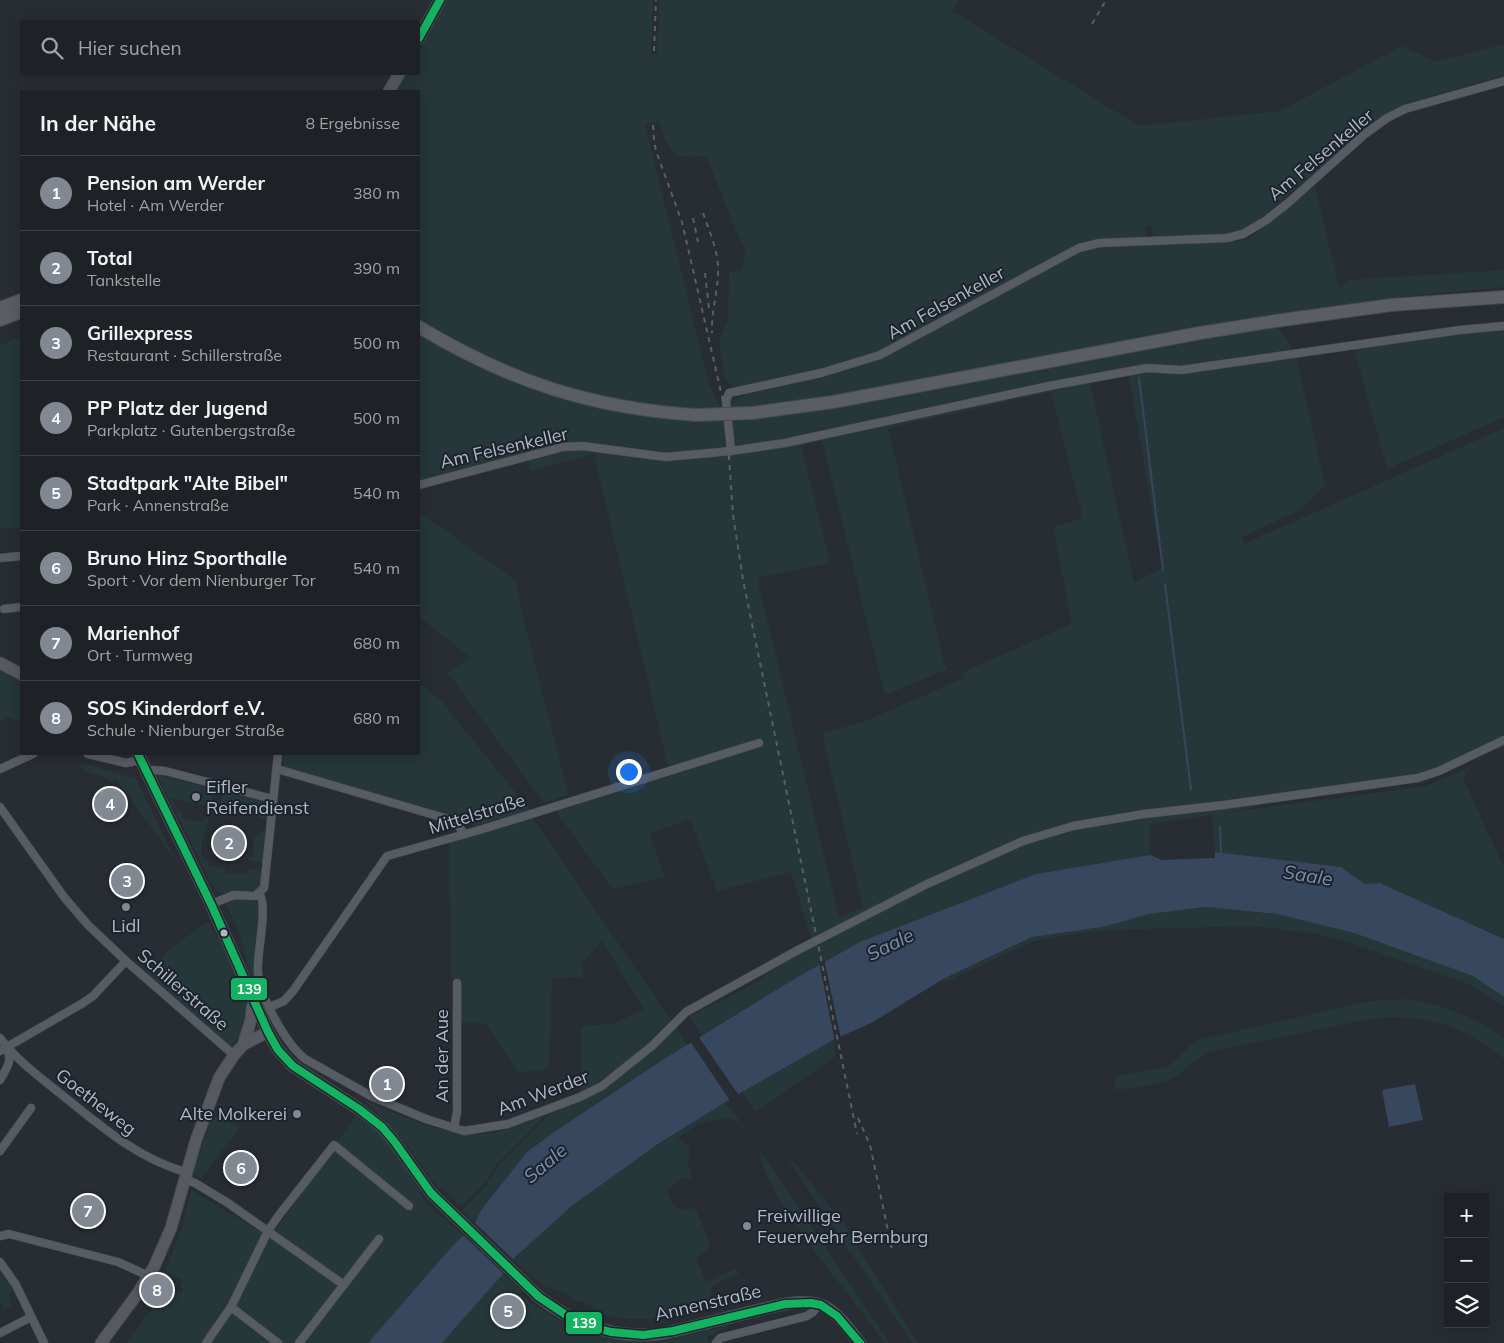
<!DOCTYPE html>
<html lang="de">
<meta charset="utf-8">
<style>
body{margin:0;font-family:Mulish,sans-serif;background:#2b2f32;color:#f1f3f6}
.controls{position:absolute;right:15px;bottom:15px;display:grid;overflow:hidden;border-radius:0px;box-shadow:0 2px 12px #0003}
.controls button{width:45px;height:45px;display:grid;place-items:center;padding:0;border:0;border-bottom:1px solid #3c3f43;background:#1e2226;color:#f1f3f6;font:25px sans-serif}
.you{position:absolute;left:628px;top:771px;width:18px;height:18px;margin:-12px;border:4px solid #fff;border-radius:50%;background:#1a73e8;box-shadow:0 0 0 8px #1a73e833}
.badge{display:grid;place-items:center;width:32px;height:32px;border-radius:50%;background:#818892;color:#fff;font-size:16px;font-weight:700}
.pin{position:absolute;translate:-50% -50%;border:2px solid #fff;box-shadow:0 1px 5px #0006}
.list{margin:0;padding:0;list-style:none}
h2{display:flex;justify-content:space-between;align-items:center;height:65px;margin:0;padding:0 20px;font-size:21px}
h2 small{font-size:16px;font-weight:400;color:#a1a4a7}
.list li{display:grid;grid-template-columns:32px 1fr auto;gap:15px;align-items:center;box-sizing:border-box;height:75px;padding:0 20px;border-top:1px solid #3c3f43}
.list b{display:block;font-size:19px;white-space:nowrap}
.list p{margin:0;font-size:16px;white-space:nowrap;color:#a1a4a7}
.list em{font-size:16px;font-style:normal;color:#a1a4a7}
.icon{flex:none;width:28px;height:28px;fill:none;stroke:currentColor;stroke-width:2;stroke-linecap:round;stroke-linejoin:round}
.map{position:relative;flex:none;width:1504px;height:1343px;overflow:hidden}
.search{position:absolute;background:#1e2226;box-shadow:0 2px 12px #0003;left:20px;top:20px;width:400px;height:55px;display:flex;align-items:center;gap:12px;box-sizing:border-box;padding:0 18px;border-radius:0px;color:#a1a4a7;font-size:19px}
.panel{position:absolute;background:#1e2226;box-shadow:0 2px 12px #0003;left:20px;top:90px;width:400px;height:665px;border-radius:0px}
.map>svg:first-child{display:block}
</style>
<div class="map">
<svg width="1504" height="1343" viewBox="0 0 1504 1343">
<rect width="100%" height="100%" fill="#282d33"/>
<g fill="#263739" fill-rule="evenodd">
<path d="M447 0H653L651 54H657L659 0H959L952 11 1139 126 1280 111 1402 46 1436 62 1504 44V75L1409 103 1387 114 1242 233 1157 239 1153 237 1152 225 1146 226 1147 235 1144 240 1086 241 1074 245 1049 261 900 342 875 353 790 378 734 387 725 378 719 341 728 319 729 272 741 270 746 254 706 156C669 159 671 153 658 121L645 124 708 381 719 406 751 393 790 384 887 356 892 351 1072 254 1093 247 1247 240 1315 186 1339 288 1349 280 1504 270V287L1397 297 1271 315 1296 356 1325 484 1300 510 1242 537 1244 544 1504 428V747L1435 771 1224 813 1426 786 1470 767 1464 777V780L1504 868V939L1380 883 1365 884 1341 867 1215 852 1212 815 1150 824V855L1036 874 735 1016 702 1036 689 1016 736 994 760 980 766 972 813 945 791 872 717 891 690 819 649 834 665 877 613 889 554 809 756 741 668 766 594 454 530 471 526 452 419 482V91H397L406 74H419V51ZM1129 376 1162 568 1134 583 1090 383ZM1051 392 1083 518 1053 527 1072 624 963 672 964 678 863 722 822 733 863 907 839 918 757 578 830 563 801 445 822 441 885 695 948 669 944 662 888 428Z"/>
<path d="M1504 329V417L1387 469 1354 348 1455 333Z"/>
<path d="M21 337V528H0V345Z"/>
<path d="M419 512 515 580 524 621 568 794 544 803 448 673 471 657 419 617Z"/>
<path d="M0 670 21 681V723L8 717 0 721Z"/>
<path d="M419 683 441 701 530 810 475 826 441 813 283 767 284 754H419Z"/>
<path d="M85 764 136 779 176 861 116 779 111 782C102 774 87 775 80 765Z"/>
<path d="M157 775 214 789 210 807 171 798 179 811 182 812V818L203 823 205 817 210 819C205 829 194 856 208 861L209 866 225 868V874H247L248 869 262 871 259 887 255 890 233 891 222 894 214 888Z"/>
<path d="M225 792 262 801 269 810 267 819H263L257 816 243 814 241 811 226 809 225 815C218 811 221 800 222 793Z"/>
<path d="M532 817 672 1022C644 1050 615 1072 581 1092V1026L612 1024 644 1009 602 941 581 964 583 977 552 978 549 1069 518 1073 487 1024 461 1022 460 981 451 978 449 843Z"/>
<path d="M265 828 264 860 261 862 249 861 247 857H253L254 839Z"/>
<path d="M234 898 253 900 259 906 254 969 255 983 248 967 241 937 226 904Z"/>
<path d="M1205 907 1277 914 1354 933 1473 976 1504 997V1006L1469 984 1339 939 1313 933 1252 926 1110 930 1086 932 1033 941 945 982 944 979 1032 937 1103 927 1149 914Z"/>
<path d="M208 922C220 944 252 991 249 1014 247 1028 238 1037 230 1048L143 974 179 942Z"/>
<path d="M1405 999C1440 1004 1475 1016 1504 1038V1059C1463 1025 1427 1014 1374 1018L1212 1051C1198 1056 1188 1068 1176 1076 1161 1085 1134 1087 1116 1090L1114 1079 1120 1075 1168 1067 1191 1045 1202 1039 1370 1001Z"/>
<path d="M676 1027 688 1046 609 1095 527 1152 481 1210 475 1223 462 1210 486 1186 499 1165 546 1118 547 1115C601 1092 634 1069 676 1027Z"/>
<path d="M833 1040 836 1056 755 1112 732 1076Z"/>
<path d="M366 1101C401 1115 442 1136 480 1134 502 1133 522 1125 542 1116L541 1120 494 1167C488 1182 476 1193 463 1204H460L459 1207 456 1204 457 1202 442 1187H440L441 1191 437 1186C415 1156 394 1127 366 1101Z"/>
<path d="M726 1102 746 1130 736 1120 727 1118 699 1123 677 1139 690 1146 688 1164 692 1178H682L667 1191 673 1206 683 1210 695 1208 711 1245 696 1259 706 1282 736 1268 739 1274 713 1285 707 1304 678 1313 652 1319H625L599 1314 591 1305 573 1299 564 1293 544 1286 536 1278 535 1279 513 1259C532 1242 551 1224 570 1208 619 1168 673 1135 726 1102Z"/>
<path d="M213 1115 240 1127 200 1179 193 1173Z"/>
<path d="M356 1115 380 1134 389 1143 405 1166 425 1201 442 1218 443 1217 464 1236 449 1250 368 1343H126L165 1291 167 1290 177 1294 178 1292 182 1293 183 1289 180 1287 183 1280 165 1273 182 1227 191 1190 269 1237 270 1234 272 1235Z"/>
<path d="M758 1147 890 1343H885C867 1319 848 1294 829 1270 802 1235 766 1190 758 1147Z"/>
<path d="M789 1161H793L843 1223 918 1343H912Z"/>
<path d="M0 1270 7 1276 14 1290 8 1295 12 1305 4 1310 2 1303 0 1304Z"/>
<path d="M503 1274 523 1292 521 1294 536 1306 567 1324 587 1332 617 1340 659 1343 734 1323 707 1337 709 1343H442Z"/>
</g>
<g fill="#37475d">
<path d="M1215 852 1341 867 1365 884 1380 883 1504 939V997L1473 976 1354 933 1277 914 1205 907 1149 914 1103 927 1032 937 943 979 873 1022 833 1040 742 1092 658 1144 573 1205 513 1259 503 1274 442 1343H368L449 1250 475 1223 481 1210 527 1152 560 1128 664 1059 796 978 860 942 1036 874 1150 855 1162 860 1215 858Z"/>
<path d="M1415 1084 1423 1120 1389 1127 1382 1090Z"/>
</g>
<g fill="#282d33">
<path d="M824 959 841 1039 835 1042 819 962Z"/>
<path d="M698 1036 740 1097 731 1102 690 1041Z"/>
<path d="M473 1221 515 1261 505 1275 462 1234Z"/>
</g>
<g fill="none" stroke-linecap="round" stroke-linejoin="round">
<g stroke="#37475d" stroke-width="2">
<path d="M1139 378 1163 570"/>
<path d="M1165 584 1191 790"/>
<path d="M1220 827 1221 854"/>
</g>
<g stroke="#46494e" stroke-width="9">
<g id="street">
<path d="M731 451 726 401 729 393 821 373 880 355 1079 248 1099 243 1227 238 1243 234 1265 221 1288 203 1365 134 1387 118 1405 109 1504 81"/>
<path d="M419 485 563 447 582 446 666 457 731 451 785 443 1049 386 1147 368 1181 370 1460 330 1504 326"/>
<path d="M0 558 21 556"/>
<path d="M4 609 21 607"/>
<path d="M88 754 126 763 141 760"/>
<path d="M0 769 33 754"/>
<path d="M277 769 448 819 458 825 464 834"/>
<path d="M147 772 153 770 165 771 273 799"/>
<path d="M0 807 64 897 88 925 126 961 234 1055"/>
<path d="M259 894C269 905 256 955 258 973 260 997 286 1044 305 1059L371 1096 426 1119 464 1131 508 1124 580 1097 602 1086 652 1046 686 1012 798 950 925 885 1023 841 1073 826 1144 814 1224 805 1418 778 1439 771 1504 740"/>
<path d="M211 904 234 895 255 896 264 888 278 754"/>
<path d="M270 1007 284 1001 293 991 387 856 483 829 759 743"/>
<path d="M0 1038C17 1061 40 1077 62 1095 101 1126 138 1159 186 1172"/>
<path d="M0 1051 83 1003 93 996 126 961"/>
<path d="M0 1080C6 1069 13 1061 7 1049"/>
<path d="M454 1128 457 1112V983"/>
<path d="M0 1151 31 1108"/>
<path d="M184 1179 195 1183 228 1203 344 1285"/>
<path d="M0 1236 9 1234 118 1262 149 1276"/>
<path d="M0 1262 16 1285 44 1343"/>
<path d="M231 1307 268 1231 279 1215 334 1145 409 1206"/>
<path d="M0 1333 31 1317"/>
<path d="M206 1343 231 1307 278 1343"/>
<path d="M299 1343 379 1239"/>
<path d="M716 1343 720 1338 807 1316 813 1312 818 1304"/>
</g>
</g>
<g stroke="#46494e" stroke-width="13">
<g id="secondary">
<path d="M419 38 440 0"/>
<path d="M389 91 399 74"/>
<path d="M0 663 21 674"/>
<path d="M138 754 211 904 268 1032 278 1050 293 1066 359 1109 382 1127 394 1141 431 1193 539 1297C574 1324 615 1339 659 1334 678 1331 697 1325 715 1321 738 1315 762 1309 785 1304 827 1296 837 1314 860 1343"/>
<path d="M244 1044C245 1036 248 1031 250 1023 253 1016 250 1009 254 1003"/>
<path d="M101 1343 138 1293 154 1267 171 1228 196 1140 219 1078 234 1055 244 1044 268 1032"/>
</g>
</g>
<g stroke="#454950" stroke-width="14">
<g id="primary">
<path d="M0 308 21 300"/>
<path d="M0 320 21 312"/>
<path d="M419 327C509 381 590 408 696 415"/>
<path d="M752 413 833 402 1200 333 1275 321 1391 305 1504 297"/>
</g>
</g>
<use href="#street" stroke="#575b62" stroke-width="8"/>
<use href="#secondary" stroke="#565a60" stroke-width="11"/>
<use href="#primary" stroke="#5a5d64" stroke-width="12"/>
<g stroke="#5b5f65" stroke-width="2" stroke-dasharray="5 5" stroke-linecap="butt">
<path d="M1092 24 1106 0"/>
<path d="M654 51 656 0"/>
<path d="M653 125 654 140 656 151 682 222 726 414 733 515 743 580 857 1134"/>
<path d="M703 213C709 230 717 248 718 266 719 289 711 311 712 333"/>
<path d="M693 218 698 242"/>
<path d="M705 273 709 308"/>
<path d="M858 1118 870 1145 892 1250"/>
</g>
<g stroke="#454950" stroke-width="14" stroke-linecap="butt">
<path id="primary-bridge" d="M696 415 752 413"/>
</g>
<use href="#primary-bridge" stroke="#5a5d64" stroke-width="12"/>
<g stroke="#1c232d" stroke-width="11">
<g id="bus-1">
<path d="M419 38 440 0"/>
<path d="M138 754 211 904 268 1032 278 1050 293 1066 359 1109 382 1127 394 1141 431 1193 539 1297 566 1315 596 1328 611 1332 643 1335 673 1331 785 1304 811 1303 821 1305 837 1316 860 1343"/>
</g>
</g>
<use href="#bus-1" stroke="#13b361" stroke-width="8"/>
</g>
<g fill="#818892" stroke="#1c232d" stroke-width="2">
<circle cx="196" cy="797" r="5"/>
<circle cx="126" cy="907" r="5"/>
<circle cx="297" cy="1114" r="5"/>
<circle cx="747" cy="1226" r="5"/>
</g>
<circle fill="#b1b9c5" stroke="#1c232d" stroke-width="2" cx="224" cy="933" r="4.5"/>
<g text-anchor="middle" stroke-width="4" stroke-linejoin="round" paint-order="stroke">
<g font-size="18" fill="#b1b9c5" stroke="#1c232d">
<text transform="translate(1321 155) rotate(-40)" y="6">Am Felsenkeller</text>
<text transform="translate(946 303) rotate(-29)" y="6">Am Felsenkeller</text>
<text transform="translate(504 448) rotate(-13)" y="6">Am Felsenkeller</text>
<text transform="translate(477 814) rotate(-17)" y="6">Mittelstraße</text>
<text transform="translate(183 990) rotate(41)" y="6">Schillerstraße</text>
<text transform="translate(442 1056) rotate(-90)" y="6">An der Aue</text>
<text transform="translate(543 1093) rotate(-21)" y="6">Am Werder</text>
<text transform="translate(96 1102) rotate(38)" y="6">Goetheweg</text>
<text transform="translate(708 1303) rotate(-13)" y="6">Annenstraße</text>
</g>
<g font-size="18" fill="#b1b9c5" stroke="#1c232d" text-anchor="start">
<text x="206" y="793">Eifler<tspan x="206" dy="21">Reifendienst</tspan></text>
<text x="126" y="932" text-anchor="middle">Lidl</text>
<text x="287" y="1120" text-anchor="end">Alte Molkerei</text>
<text x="757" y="1222">Freiwillige<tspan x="757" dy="21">Feuerwehr Bernburg</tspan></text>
</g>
<g font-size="19" font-style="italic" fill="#7b90ab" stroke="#1c232d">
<text transform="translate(1308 875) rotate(9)" y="7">Saale</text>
<text transform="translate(890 944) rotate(-26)" y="7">Saale</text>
<text transform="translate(545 1163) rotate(-40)" y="7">Saale</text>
</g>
</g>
<g stroke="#1c232d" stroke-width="2">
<rect x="230" y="977" width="38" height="24" rx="5" fill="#13b361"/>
<rect x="565" y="1311" width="38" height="24" rx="5" fill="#13b361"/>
</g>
<g font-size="14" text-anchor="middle" font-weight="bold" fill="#fff">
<text x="249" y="994">139</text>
<text x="584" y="1328">139</text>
</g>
</svg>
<div class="controls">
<button>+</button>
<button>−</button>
<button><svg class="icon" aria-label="layers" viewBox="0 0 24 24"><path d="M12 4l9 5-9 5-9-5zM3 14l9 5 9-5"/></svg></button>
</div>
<div class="you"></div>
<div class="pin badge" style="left:387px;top:1084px">1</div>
<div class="pin badge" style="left:229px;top:843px">2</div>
<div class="pin badge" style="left:127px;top:881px">3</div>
<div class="pin badge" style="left:110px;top:804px">4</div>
<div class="pin badge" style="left:508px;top:1311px">5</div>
<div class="pin badge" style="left:241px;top:1168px">6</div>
<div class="pin badge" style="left:88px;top:1211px">7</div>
<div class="pin badge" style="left:157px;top:1290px">8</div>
<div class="search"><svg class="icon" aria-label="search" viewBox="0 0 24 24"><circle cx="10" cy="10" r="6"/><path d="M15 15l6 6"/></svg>Hier suchen</div>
<section class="panel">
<h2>In der Nähe<small>8 Ergebnisse</small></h2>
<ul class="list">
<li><span class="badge">1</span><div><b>Pension am Werder</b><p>Hotel · Am Werder</p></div><em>380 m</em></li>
<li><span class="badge">2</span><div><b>Total</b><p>Tankstelle</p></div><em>390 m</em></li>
<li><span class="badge">3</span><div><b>Grillexpress</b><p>Restaurant · Schillerstraße</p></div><em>500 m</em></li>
<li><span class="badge">4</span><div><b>PP Platz der Jugend</b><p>Parkplatz · Gutenbergstraße</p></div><em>500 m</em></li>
<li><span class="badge">5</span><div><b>Stadtpark &quot;Alte Bibel&quot;</b><p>Park · Annenstraße</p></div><em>540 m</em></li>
<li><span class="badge">6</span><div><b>Bruno Hinz Sporthalle</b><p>Sport · Vor dem Nienburger Tor</p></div><em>540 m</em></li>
<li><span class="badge">7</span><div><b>Marienhof</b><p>Ort · Turmweg</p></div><em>680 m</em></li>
<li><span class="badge">8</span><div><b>SOS Kinderdorf e.V.</b><p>Schule · Nienburger Straße</p></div><em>680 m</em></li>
</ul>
</section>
</div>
